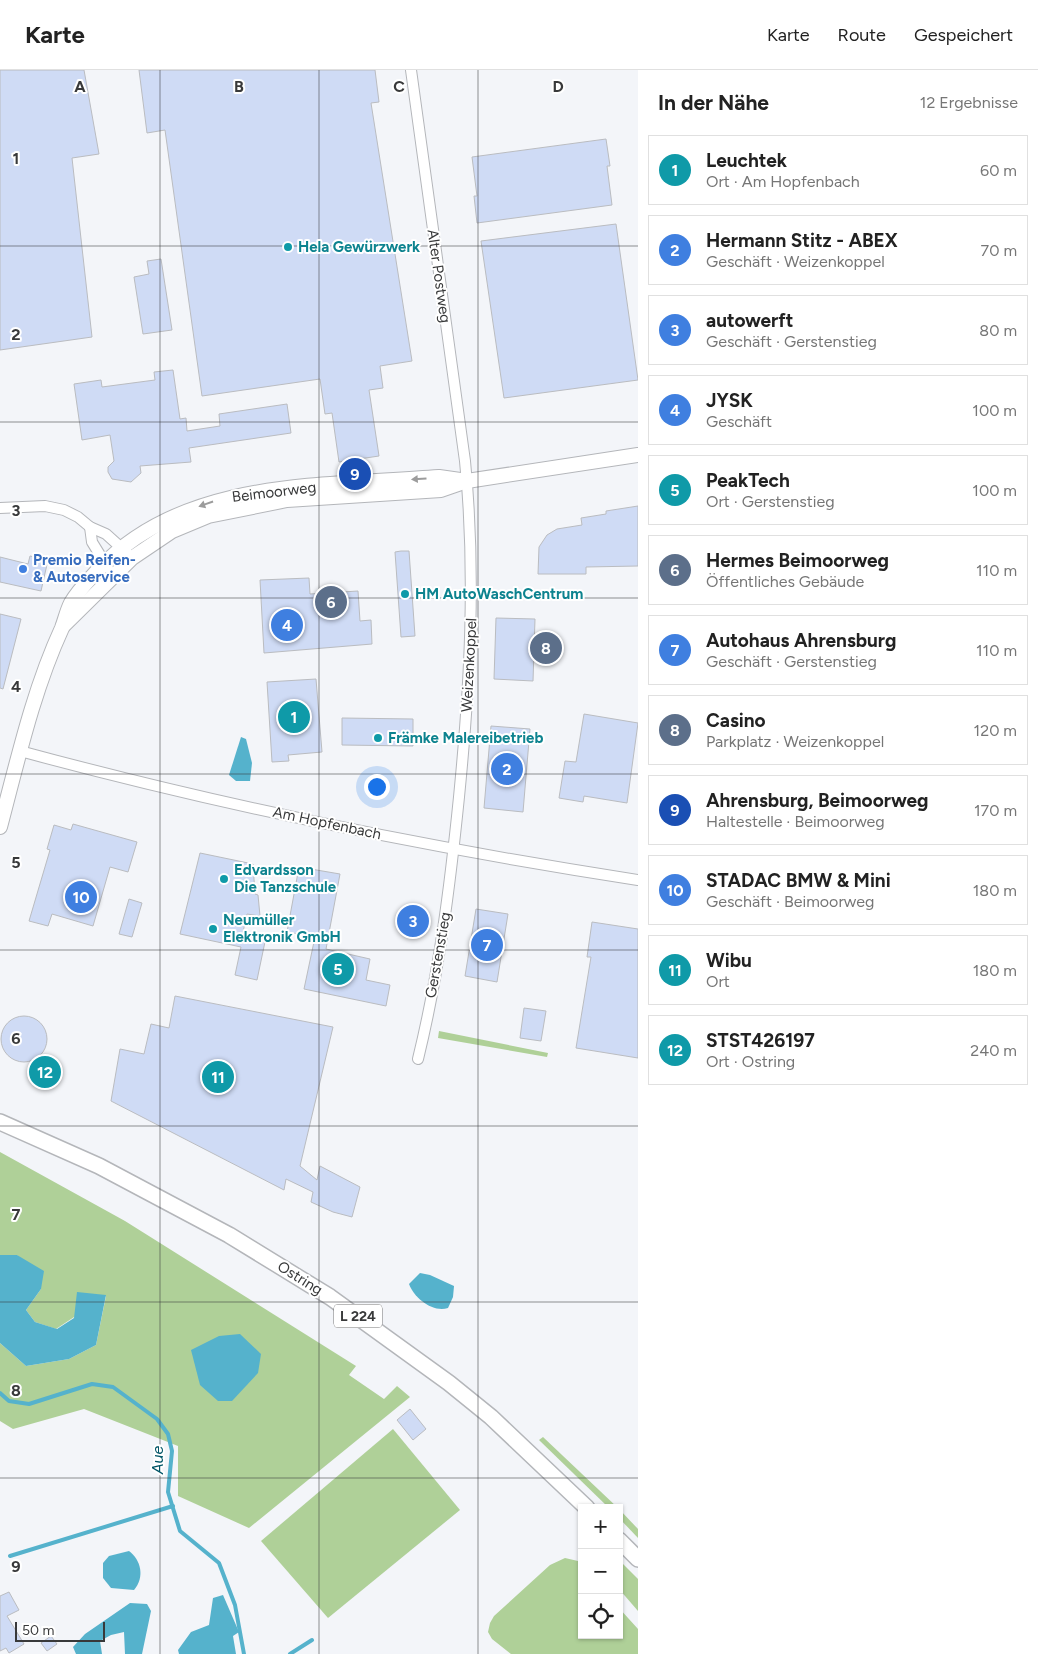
<!DOCTYPE html>
<html lang="de">
<meta charset="utf-8">
<style>
body{margin:0;font-family:Figtree,sans-serif;background:#f6f6f6;color:#222}
.controls{position:absolute;right:15px;bottom:15px;display:grid;overflow:hidden;border-radius:0px;box-shadow:0 1px 4px #0004}
.controls button{width:45px;height:45px;display:grid;place-items:center;padding:0;border:0;border-bottom:1px solid #e0e0e0;background:#fff;color:#222;font:25px sans-serif}
.scale{position:absolute;left:15px;bottom:12px;width:90px;box-sizing:border-box;padding-left:5px;border:2px solid #38393a;border-top:0;font-size:14px;line-height:18px;white-space:nowrap;color:#38393a;-webkit-text-stroke:4px #fff;paint-order:stroke}
.you{position:absolute;left:376px;top:716px;width:18px;height:18px;margin:-12px;border:4px solid #fff;border-radius:50%;background:#1a73e8;box-shadow:0 0 0 8px #1a73e833}
.badge{display:grid;place-items:center;width:32px;height:32px;border-radius:50%;background:#8f600b;color:#fff;font-size:16px;font-weight:700}
.pin{position:absolute;translate:-50% -50%;border:2px solid #fff;box-shadow:0 1px 5px #0006}
.list{margin:0;padding:0;list-style:none}
h2{display:flex;justify-content:space-between;align-items:center;height:65px;margin:0;padding:0 20px;font-size:21px}
h2 small{font-size:16px;font-weight:400;color:#767676}
.list li{display:grid;grid-template-columns:32px 1fr auto;gap:15px;align-items:center;box-sizing:border-box;height:70px;margin:0 10px 10px;padding:0 10px;border:1px solid #e0e0e0;border-radius:0px}
.list b{display:block;font-size:19px;white-space:nowrap}
.list p{margin:0;font-size:16px;white-space:nowrap;color:#767676}
.list em{font-size:16px;font-style:normal;color:#767676}
.icon{flex:none;width:28px;height:28px;fill:none;stroke:currentColor;stroke-width:2;stroke-linecap:round;stroke-linejoin:round}
.map{position:relative;flex:none;width:638px;height:1584px;overflow:hidden}
header{display:flex;align-items:center;gap:30px;box-sizing:border-box;height:70px;padding:0 25px;background:#fff;border-bottom:1px solid #e0e0e0}
header strong{font-size:24px}
nav{display:flex;gap:28px;margin-inline-start:auto;font-size:18px}
main{display:flex}
aside{flex:1;background:#fff}
.map>svg:first-child{display:block}
</style>
<header>
<strong>Karte</strong>
<nav><a>Karte</a><a>Route</a><a>Gespeichert</a></nav>
</header>
<main>
<div class="map">
<svg width="638" height="1584" viewBox="0 0 638 1584">
<rect width="100%" height="100%" fill="#f3f5f9"/>
<g fill="#afd098">
<path d="M439 961 548 983 547 987 438 968Z"/>
<path d="M0 1082 125 1151 356 1296 349 1305 384 1329 397 1316 410 1327 249 1458 178 1426V1376L84 1339 13 1359 0 1351V1273L26 1296 69 1289 96 1275 106 1226 56 1259 35 1252 26 1240 41 1219 17 1185H0Z"/>
<path d="M393 1359 460 1440 328 1548 261 1471Z"/>
<path d="M543 1367 618 1438H609L539 1370Z"/>
<path d="M619 1439 638 1459V1468L619 1448Z"/>
<path d="M565 1488 578 1491 582 1495V1565H619V1538L638 1559V1584H511L492 1569 488 1562 490 1553 494 1546 550 1495Z"/>
<path d="M619 1490 638 1509V1541L619 1519Z"/>
</g>
<g fill="#55b2cc">
<path d="M241 667 246 669 252 693 250 711H236L229 705Z"/>
<path d="M0 1185H17L44 1201 41 1219 26 1240 35 1252 57 1259 74 1248 77 1222 106 1225 96 1275 69 1289 26 1296 0 1273Z"/>
<path d="M420 1203 430 1205 454 1216 453 1227 448 1238C433 1243 414 1228 409 1214Z"/>
<path d="M240 1264 261 1284 258 1303 232 1331H218L200 1315 191 1280 219 1266Z"/>
<path d="M129 1481C141 1490 145 1507 134 1520L111 1518 103 1508V1493L109 1486Z"/>
<path d="M223 1525 239 1562 233 1566 236 1584H179L178 1580 191 1562 209 1555 213 1528Z"/>
<path d="M130 1533 147 1534 151 1541 142 1584H125L124 1562 111 1565 100 1571 102 1584H76L73 1577 85 1564Z"/>
</g>
<g fill="none" stroke-linecap="round" stroke-linejoin="round">
<g stroke="#55b2cc" stroke-width="4">
<path d="M0 1323 9 1331 29 1334 92 1314 113 1317 157 1349 168 1364 172 1381 168 1422 180 1461 219 1493 235 1535 244 1584"/>
<path d="M10 1486 173 1436"/>
<path d="M290 1584 312 1570"/>
</g>
</g>
<g fill="#cfdbf5" stroke="#babcc0">
<path d="M0 0H84L99 84 72 88 92 267 0 280Z"/>
<path d="M139 0H375L379 32 371 33 412 291 380 296 383 318 369 320 379 386 339 392 332 343 325 344 320 309 202 326 165 60 147 63Z"/>
<path d="M606 69 610 96H607L612 135 477 153 474 126H477L472 87Z"/>
<path d="M616 154 638 310 504 328 481 171Z"/>
<path d="M161 189 172 260 143 264 134 207 149 204 147 191Z"/>
<path d="M173 300 180 349 186 348 187 361 220 356 219 344 287 334 291 363 189 378 191 392 140 396 141 403 131 412 112 409 108 402V397L114 391 110 365 82 370 74 314 101 310 102 317 155 310 154 302Z"/>
<path d="M638 436V496L586 497V504H538L539 477 547 465 557 459 582 455 581 448 606 444V441Z"/>
<path d="M401 481H409L415 566 401 567 395 482Z"/>
<path d="M30 486 48 490 41 521 0 512V487L28 494Z"/>
<path d="M309 508 310 524 358 521 360 551 371 550 372 574 264 583 260 510Z"/>
<path d="M0 544 21 549 3 619 0 618Z"/>
<path d="M496 548 535 549 533 611 494 609Z"/>
<path d="M316 609 322 682 288 685 289 691 272 692 267 612Z"/>
<path d="M584 644 638 653 627 733 584 726 583 732 559 728 565 691 576 692Z"/>
<path d="M342 648 413 649V676L342 675Z"/>
<path d="M491 656 530 659 523 742 484 738Z"/>
<path d="M73 754 137 772 128 802 110 797 93 856 52 844 48 856 29 851 50 780 47 779 54 755 71 760Z"/>
<path d="M200 783 253 794 255 824 258 825 260 846 247 844 243 862 266 867 257 910 235 905 241 877 180 864Z"/>
<path d="M299 797 340 804 326 879 370 889 366 910 390 915 386 936 304 919 315 867 287 862Z"/>
<path d="M129 829 142 833 132 867 119 864Z"/>
<path d="M476 839 508 844 497 912 465 906Z"/>
<path d="M409 842 419 844 417 860 406 858Z"/>
<path d="M592 852 638 859V988L576 978 591 887H587Z"/>
<path d="M175 926 333 957 300 1096 317 1110 320 1096 360 1117 352 1147 333 1142 311 1132 313 1122 286 1109 284 1120 111 1031 120 979 144 984 151 954 169 958Z"/>
<path d="M524 938 546 941 541 971 520 968Z"/>
<circle cx="24" cy="969" r="23"/>
<path d="M410 1339 426 1359 413 1370 397 1350Z"/>
<path d="M9 1522 19 1540 7 1546 24 1574 9 1583 6 1578 0 1581V1526Z"/>
<path d="M51 1566 57 1574 47 1581 41 1573Z"/>
</g>
<g fill="none" stroke-linecap="round" stroke-linejoin="round">
<g stroke="#b4b6ba" stroke-width="12">
<g id="street">
<path d="M411 0 465 391C476 504 470 615 459 727 450 816 439 903 418 989"/>
<path d="M0 438 45 436 64 440 78 447 90 457 106 464 127 483"/>
<path d="M90 457 92 472 108 498"/>
<path d="M20 681C223 736 430 778 638 810"/>
</g>
</g>
<g stroke="#b4b6ba" stroke-width="16">
<g id="secondary">
<path d="M63 556 132 488 172 461 208 446 287 430 441 420 467 411 638 385"/>
<path d="M0 757C18 689 33 621 62 558 65 550 67 541 71 533 79 519 90 509 100 498 185 408 326 416 439 407L467 411"/>
</g>
</g>
<g stroke="#b4b6ba" stroke-width="18">
<g id="primary">
<path d="M0 1052 99 1096 229 1165 330 1227 449 1313 491 1347 587 1438"/>
<path d="M619 1470 638 1489"/>
</g>
</g>
<use href="#street" stroke="#fff" stroke-width="10"/>
<use href="#secondary" stroke="#fff" stroke-width="14"/>
<use href="#primary" stroke="#fff" stroke-width="15"/>
</g>
<defs><path id="oneway-solid" d="M-6-.8H1V-3.2L6.5 0L1 3.2V.8H-6Z" transform="scale(1.25)"/></defs>
<g fill="#9c9c9c">
<use href="#oneway-solid" transform="translate(419 409) rotate(176)"/>
<use href="#oneway-solid" transform="translate(206 434) rotate(161)"/>
</g>
<path fill="none" stroke="#38393a" stroke-width="1" stroke-opacity="0.55" d="M160 0V1584M319 0V1584M478 0V1584M0 176H638M0 352H638M0 528H638M0 704H638M0 880H638M0 1056H638M0 1232H638M0 1408H638"/>
<g fill="#0f9aa8" stroke="#fff" stroke-width="2">
<circle cx="288" cy="177" r="5"/>
<circle cx="405" cy="524" r="5"/>
<circle cx="378" cy="668" r="5"/>
<circle cx="224" cy="809" r="5"/>
<circle cx="213" cy="859" r="5"/>
</g>
<circle fill="#3f7fe0" stroke="#fff" stroke-width="2" cx="23" cy="499" r="5"/>
<g text-anchor="middle" stroke-width="4" stroke-linejoin="round" paint-order="stroke">
<rect fill="#fff" stroke="#747475" stroke-width="1" x="334" y="1234.5" width="48" height="23" rx="4"/>
<g font-size="14" font-weight="bold" fill="#38393a">
<text x="358" y="1251">L 224</text>
</g>
<g font-size="15" font-weight="bold" fill="#0d838f" stroke="#fff" text-anchor="start">
<text x="298" y="182">Hela Gewürzwerk</text>
<text x="415" y="529">HM AutoWaschCentrum</text>
<text x="388" y="673">Främke Malereibetrieb</text>
<text x="234" y="805">Edvardsson<tspan x="234" dy="17">Die Tanzschule</tspan></text>
<text x="223" y="855">Neumüller<tspan x="223" dy="17">Elektronik GmbH</tspan></text>
</g>
<g font-size="15" fill="#38393a" stroke="#fff">
<text transform="translate(439 206) rotate(82)" y="5">Alter Postweg</text>
<text transform="translate(274 422) rotate(-7)" y="5">Beimoorweg</text>
<text transform="translate(469 595) rotate(-87)" y="5">Weizenkoppel</text>
<text transform="translate(327 753) rotate(12)" y="5">Am Hopfenbach</text>
<text transform="translate(438 885) rotate(-80)" y="5">Gerstenstieg</text>
<text transform="translate(300 1208) rotate(32)" y="5">Ostring</text>
</g>
<g font-size="15" font-weight="bold" fill="#366cbe" stroke="#fff" text-anchor="start">
<text x="33" y="495">Premio Reifen-<tspan x="33" dy="17">&amp; Autoservice</tspan></text>
</g>
<g font-size="16" font-style="italic" fill="#005466" stroke="#fff">
<text transform="translate(157 1390) rotate(-90)" y="6">Aue</text>
</g>
</g>
<g font-size="16" text-anchor="middle" font-weight="bold" fill="#38393a" stroke="#fff" stroke-width="4" stroke-linejoin="round" paint-order="stroke">
<text x="80" y="22">A</text>
<text x="239" y="22">B</text>
<text x="399" y="22">C</text>
<text x="558" y="22">D</text>
<text x="16" y="94">1</text>
<text x="16" y="270">2</text>
<text x="16" y="446">3</text>
<text x="16" y="622">4</text>
<text x="16" y="798">5</text>
<text x="16" y="974">6</text>
<text x="16" y="1150">7</text>
<text x="16" y="1326">8</text>
<text x="16" y="1502">9</text>
</g>
</svg>
<div class="controls">
<button>+</button>
<button>−</button>
<button><svg class="icon" aria-label="locate" viewBox="0 0 24 24"><circle cx="12" cy="12" r="6"/><path d="M12 2v4M12 18v4M2 12h4M18 12h4"/></svg></button>
</div>
<div class="scale">50 m</div>
<div class="you"></div>
<div class="pin badge" style="left:294px;top:647px;background:#0f9aa8">1</div>
<div class="pin badge" style="left:507px;top:699px;background:#3f7fe0">2</div>
<div class="pin badge" style="left:413px;top:851px;background:#3f7fe0">3</div>
<div class="pin badge" style="left:287px;top:555px;background:#3f7fe0">4</div>
<div class="pin badge" style="left:338px;top:899px;background:#0f9aa8">5</div>
<div class="pin badge" style="left:331px;top:532px;background:#5c6f8a">6</div>
<div class="pin badge" style="left:487px;top:875px;background:#3f7fe0">7</div>
<div class="pin badge" style="left:546px;top:578px;background:#5c6f8a">8</div>
<div class="pin badge" style="left:355px;top:404px;background:#1a4fb4">9</div>
<div class="pin badge" style="left:81px;top:827px;background:#3f7fe0">10</div>
<div class="pin badge" style="left:218px;top:1007px;background:#0f9aa8">11</div>
<div class="pin badge" style="left:45px;top:1002px;background:#0f9aa8">12</div>
</div>
<aside>
<h2>In der Nähe<small>12 Ergebnisse</small></h2>
<ul class="list">
<li><span class="badge" style="background:#0f9aa8">1</span><div><b>Leuchtek</b><p>Ort · Am Hopfenbach</p></div><em>60 m</em></li>
<li><span class="badge" style="background:#3f7fe0">2</span><div><b>Hermann Stitz - ABEX</b><p>Geschäft · Weizenkoppel</p></div><em>70 m</em></li>
<li><span class="badge" style="background:#3f7fe0">3</span><div><b>autowerft</b><p>Geschäft · Gerstenstieg</p></div><em>80 m</em></li>
<li><span class="badge" style="background:#3f7fe0">4</span><div><b>JYSK</b><p>Geschäft</p></div><em>100 m</em></li>
<li><span class="badge" style="background:#0f9aa8">5</span><div><b>PeakTech</b><p>Ort · Gerstenstieg</p></div><em>100 m</em></li>
<li><span class="badge" style="background:#5c6f8a">6</span><div><b>Hermes Beimoorweg</b><p>Öffentliches Gebäude</p></div><em>110 m</em></li>
<li><span class="badge" style="background:#3f7fe0">7</span><div><b>Autohaus Ahrensburg</b><p>Geschäft · Gerstenstieg</p></div><em>110 m</em></li>
<li><span class="badge" style="background:#5c6f8a">8</span><div><b>Casino</b><p>Parkplatz · Weizenkoppel</p></div><em>120 m</em></li>
<li><span class="badge" style="background:#1a4fb4">9</span><div><b>Ahrensburg, Beimoorweg</b><p>Haltestelle · Beimoorweg</p></div><em>170 m</em></li>
<li><span class="badge" style="background:#3f7fe0">10</span><div><b>STADAC BMW &amp; Mini</b><p>Geschäft · Beimoorweg</p></div><em>180 m</em></li>
<li><span class="badge" style="background:#0f9aa8">11</span><div><b>Wibu</b><p>Ort</p></div><em>180 m</em></li>
<li><span class="badge" style="background:#0f9aa8">12</span><div><b>STST426197</b><p>Ort · Ostring</p></div><em>240 m</em></li>
</ul>
</aside>
</main>
